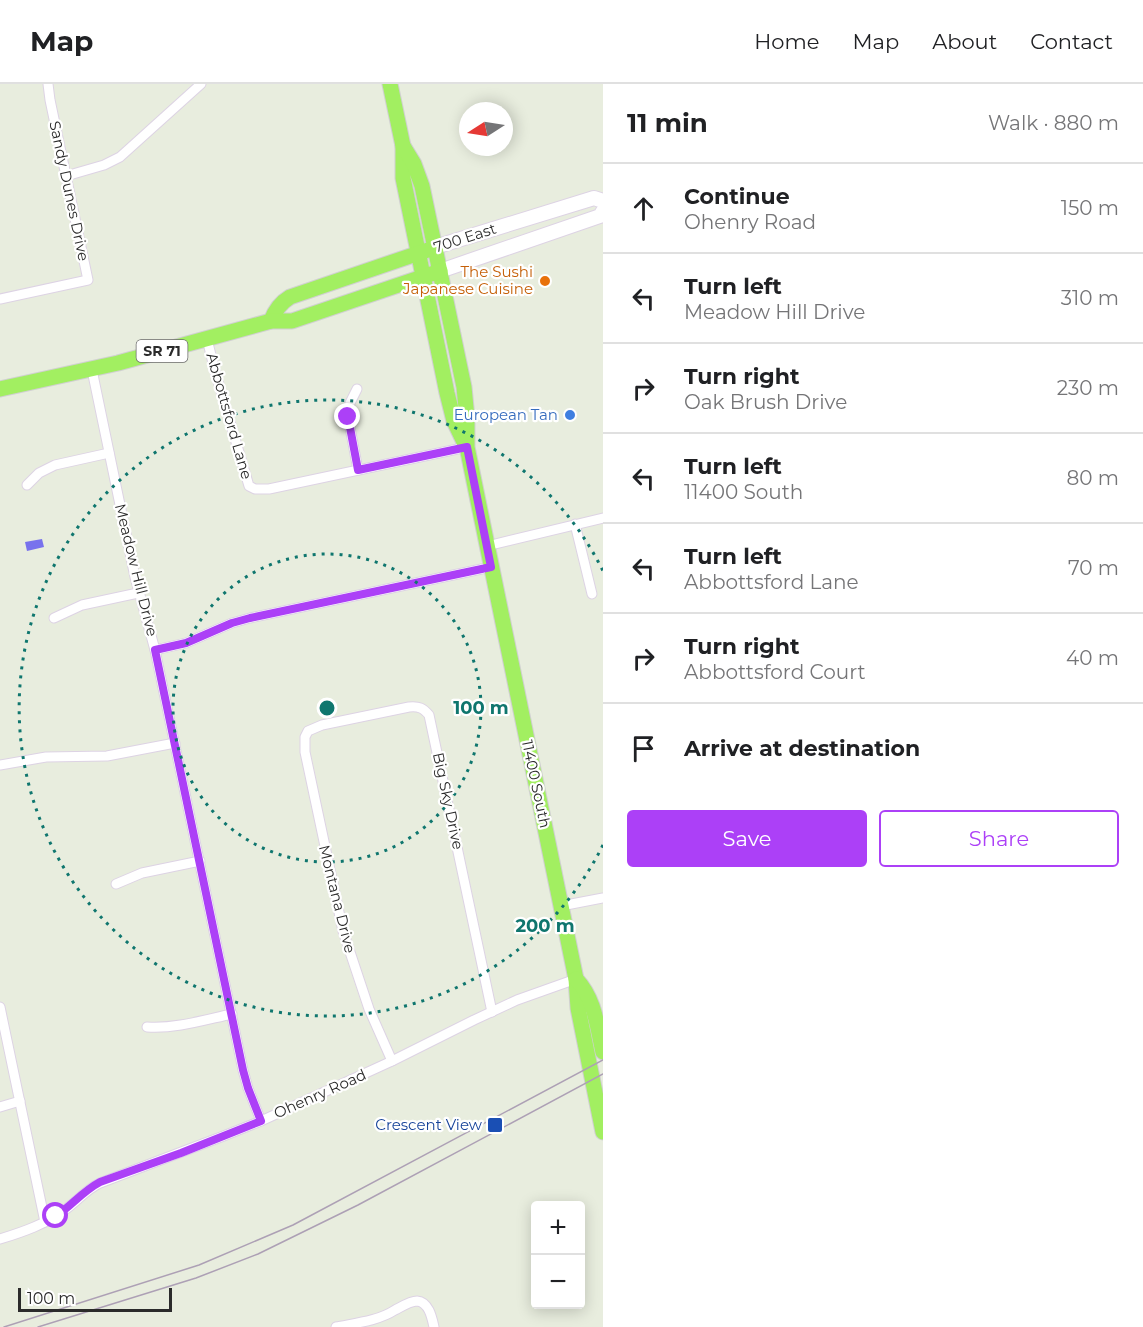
<!DOCTYPE html>
<meta charset="utf-8">
<style>
body{margin:0;font-family:Montserrat,sans-serif;background:#f2f2f2;color:#202124}
.controls{position:absolute;right:18px;bottom:18px;display:grid;overflow:hidden;border-radius:6px;box-shadow:0 3px 15px #0003}
.controls button{width:54px;height:54px;display:grid;place-items:center;padding:0;border:0;border-bottom:2px solid #e0e0e0;background:#fff;color:#202124;font:30px sans-serif}
.compass{position:absolute;left:459px;top:18px;width:54px;height:54px;border-radius:50%;background:#fff;box-shadow:0 3px 15px #0003;rotate:258deg}
.scale{position:absolute;left:18px;bottom:15px;width:154px;box-sizing:border-box;padding-left:6px;border:3px solid #2b2b2b;border-top:0;font-size:16px;line-height:21px;white-space:nowrap;color:#2b2b2b;-webkit-text-stroke:4px #fff;paint-order:stroke}
.stop{position:absolute;width:18px;height:18px;margin:-14px;border:4px solid #ac40f7;border-radius:50%;background:#fff}
.stop.end{background:#ac40f7;border-color:#fff;box-shadow:0 2px 6px #0008}
.list{margin:0;padding:0;list-style:none}
h2{display:flex;justify-content:space-between;align-items:center;height:78px;margin:0;padding:0 24px;font-size:26px}
h2 small{font-size:20px;font-weight:400;color:#757577}
.list li{display:grid;grid-template-columns:39px 1fr auto;gap:18px;align-items:center;box-sizing:border-box;height:90px;padding:0 24px;border-top:2px solid #e0e0e0}
.list b{display:block;font-size:22px;white-space:nowrap}
.list p{margin:0;font-size:20px;white-space:nowrap;color:#757577}
.list em{font-size:20px;font-style:normal;color:#757577}
.actions{display:flex;gap:12px;padding:18px 24px}
.actions a{flex:1;padding:14px 0;border:2px solid #ac40f7;border-radius:6px;text-align:center;font-size:21px;color:#ac40f7}
.actions .main{background:#ac40f7;color:#fff}
.icon{flex:none;width:33px;height:33px;fill:none;stroke:currentColor;stroke-width:2;stroke-linecap:round;stroke-linejoin:round}
.map{position:relative;flex:none;width:603px;height:1243px;overflow:hidden}
header{display:flex;align-items:center;gap:36px;box-sizing:border-box;height:84px;padding:0 30px;background:#fff;border-bottom:2px solid #e0e0e0}
header strong{font-size:28px}
nav{display:flex;gap:33px;margin-inline-start:auto;font-size:21px}
main{display:flex}
aside{flex:1;background:#fff}
.map>svg:first-child{display:block}
</style>
<header>
<strong>Map</strong>
<nav><a>Home</a><a>Map</a><a>About</a><a>Contact</a></nav>
</header>
<main>
<div class="map">
<svg width="603" height="1243" viewBox="0 0 603 1243">
<rect width="100%" height="100%" fill="#e8edde"/>
<path fill="#7872ed" d="M42 455 44 463 27 467 25 458Z"/>
<g fill="none" stroke-linecap="round" stroke-linejoin="round">
<g stroke="#ddd3e4" stroke-width="11">
<g id="minor">
<path d="M66 92 104 81 120 73 201 0"/>
<path d="M0 215 88 196 50 16 48 0"/>
<path d="M207 255 215 287 249 402 255 405H269L467 363"/>
<path d="M92 286 135 493 155 566 243 986 248 1004 261 1037"/>
<path d="M357 305 350 319 348 333 358 386"/>
<path d="M27 401 39 389 55 381 109 369"/>
<path d="M575 440 592 510"/>
<path d="M487 462 603 434"/>
<path d="M54 534 82 521 138 509"/>
<path d="M155 566 186 559 232 539 250 534 491 483"/>
<path d="M0 681 46 673 107 672 175 659"/>
<path d="M116 800 142 789 200 777"/>
<path d="M561 822 603 814"/>
<path d="M0 923 45 1138"/>
<path d="M147 943C175 945 204 936 232 930"/>
<path d="M392 977 369 925 343 847 305 668V653L308 647 322 641 409 623C419 622 423 624 429 631L492 928"/>
<path d="M0 1023 20 1017"/>
<path d="M0 1155C23 1148 46 1140 66 1125 78 1116 87 1105 100 1099L221 1053 261 1037 392 977 474 936 517 916 576 895"/>
<path d="M336 1243C356 1239 378 1237 395 1226 401 1223 410 1217 417 1217 429 1218 432 1234 434 1243"/>
</g>
</g>
<g stroke="#ddd3e4" stroke-width="16">
<g id="secondary">
<path d="M435 163 594 114 603 117"/>
<path d="M440 187 600 132 603 127"/>
</g>
</g>
<g stroke="#d0d0d0" stroke-width="17">
<g id="primary">
<path d="M390 0 403 62V94L447 309 454 337 466 362"/>
<path d="M403 62 414 80 422 102 464 303 467 334V363L576 895 578 924 603 1048"/>
<path d="M271 237C275 226 280 219 290 213L428 166"/>
<path d="M0 305 118 279 271 237H292L440 187"/>
<path d="M576 895C595 915 597 942 603 968"/>
</g>
</g>
<use href="#minor" stroke="#fff" stroke-width="9"/>
<use href="#secondary" stroke="#fff" stroke-width="14"/>
<use href="#primary" stroke="#a2ef61" stroke-width="15"/>
<g stroke="#ada0b5" stroke-width="1.5">
<path d="M4 1243 199 1181 293 1141 603 976"/>
<path d="M38 1243 196 1194 258 1170 358 1121 603 990"/>
</g>
</g>
<g fill="none" stroke-linecap="round" stroke-linejoin="round">
<path stroke="#ac40f7" stroke-width="8" d="M56 1132C71 1122 83 1107 100 1098L181 1069 261 1037 248 1004 243 986 155 566 186 559 232 539 250 534 491 483 467 363 358 386 348 333"/>
</g>
<g fill="none" stroke="#0f766e" stroke-width="3" stroke-dasharray="3 6">
<circle cx="327" cy="624" r="154"/>
<path d="M603 761A308 308 0 1 1 603 487"/>
</g>
<circle fill="#e8710a" stroke="#fff" stroke-width="2" cx="545" cy="197" r="6"/>
<circle fill="#3f7fe0" stroke="#fff" stroke-width="2" cx="570" cy="331" r="6"/>
<rect fill="#1a4fb4" stroke="#fff" stroke-width="2" x="487" y="1033" width="16" height="16" rx="3"/>
<g text-anchor="middle" stroke-width="4.5" stroke-linejoin="round" paint-order="stroke">
<rect fill="#fff" stroke="#6b6b6b" stroke-width="1.5" x="136.5" y="256" width="51" height="22" rx="4.5"/>
<g font-size="14" font-weight="bold" fill="#2b2b2b">
<text x="162" y="272">SR 71</text>
</g>
<g font-size="15" fill="#2b2b2b" stroke="#fff">
<text transform="translate(69 107) rotate(78)" y="5">Sandy Dunes Drive</text>
<text transform="translate(465 154) rotate(-18)" y="5">700 East</text>
<text transform="translate(229 332) rotate(74)" y="5">Abbottsford Lane</text>
<text transform="translate(136 486) rotate(76)" y="5">Meadow Hill Drive</text>
<text transform="translate(536 700) rotate(78)" y="5">11400 South</text>
<text transform="translate(448 717) rotate(78)" y="5">Big Sky Drive</text>
<text transform="translate(337 815) rotate(76)" y="5">Montana Drive</text>
<text transform="translate(320 1010) rotate(-24)" y="5">Ohenry Road</text>
</g>
<g font-size="15" fill="#c56008" stroke="#fff" text-anchor="end">
<text x="533" y="193">The Sushi<tspan x="533" dy="17">Japanese Cuisine</tspan></text>
</g>
<g font-size="15" fill="#366cbe" stroke="#fff" text-anchor="end">
<text x="558" y="336">European Tan</text>
</g>
<g font-size="15" fill="#164399" stroke="#fff" text-anchor="end">
<text x="482" y="1046">Crescent View</text>
</g>
</g>
<circle cx="327" cy="624" r="9" fill="#0f766e" stroke="#fff" stroke-width="3"/>
<g font-size="18" text-anchor="middle" font-weight="bold" fill="#0f766e" stroke="#fff" stroke-width="4.5" stroke-linejoin="round" paint-order="stroke">
<text x="481" y="630">100 m</text>
<text x="545" y="848">200 m</text>
</g>
</svg>
<div class="controls">
<button>+</button>
<button>−</button>
</div>
<svg class="compass" viewBox="-18 -18 36 36"><path d="M0-13l5 13h-10z" fill="#e53935"/><path d="M0 13l5-13h-10z" fill="#757577"/></svg>
<div class="scale">100 m</div>
<div class="stop" style="left:56px;top:1132px"></div>
<div class="stop end" style="left:348px;top:333px"></div>
</div>
<aside>
<h2>11 min<small>Walk · 880 m</small></h2>
<ul class="list">
<li><svg class="icon" aria-label="ahead" viewBox="0 0 24 24"><path d="M12 20V5M6 11l6-6 6 6"/></svg><div><b>Continue</b><p>Ohenry Road</p></div><em>150 m</em></li>
<li><svg class="icon" aria-label="left" viewBox="0 0 24 24"><path d="M17 20v-9H6M10 6l-5 5 5 5"/></svg><div><b>Turn left</b><p>Meadow Hill Drive</p></div><em>310 m</em></li>
<li><svg class="icon" aria-label="right" viewBox="0 0 24 24"><path d="M7 20v-9h11M14 6l5 5-5 5"/></svg><div><b>Turn right</b><p>Oak Brush Drive</p></div><em>230 m</em></li>
<li><svg class="icon" aria-label="left" viewBox="0 0 24 24"><path d="M17 20v-9H6M10 6l-5 5 5 5"/></svg><div><b>Turn left</b><p>11400 South</p></div><em>80 m</em></li>
<li><svg class="icon" aria-label="left" viewBox="0 0 24 24"><path d="M17 20v-9H6M10 6l-5 5 5 5"/></svg><div><b>Turn left</b><p>Abbottsford Lane</p></div><em>70 m</em></li>
<li><svg class="icon" aria-label="right" viewBox="0 0 24 24"><path d="M7 20v-9h11M14 6l5 5-5 5"/></svg><div><b>Turn right</b><p>Abbottsford Court</p></div><em>40 m</em></li>
<li><svg class="icon" aria-label="arrive" viewBox="0 0 24 24"><path d="M6 21V4h12l-3 4 3 4H6"/></svg><div><b>Arrive at destination</b></div></li>
</ul>
<div class="actions"><a class="main">Save</a><a>Share</a></div>
</aside>
</main>
